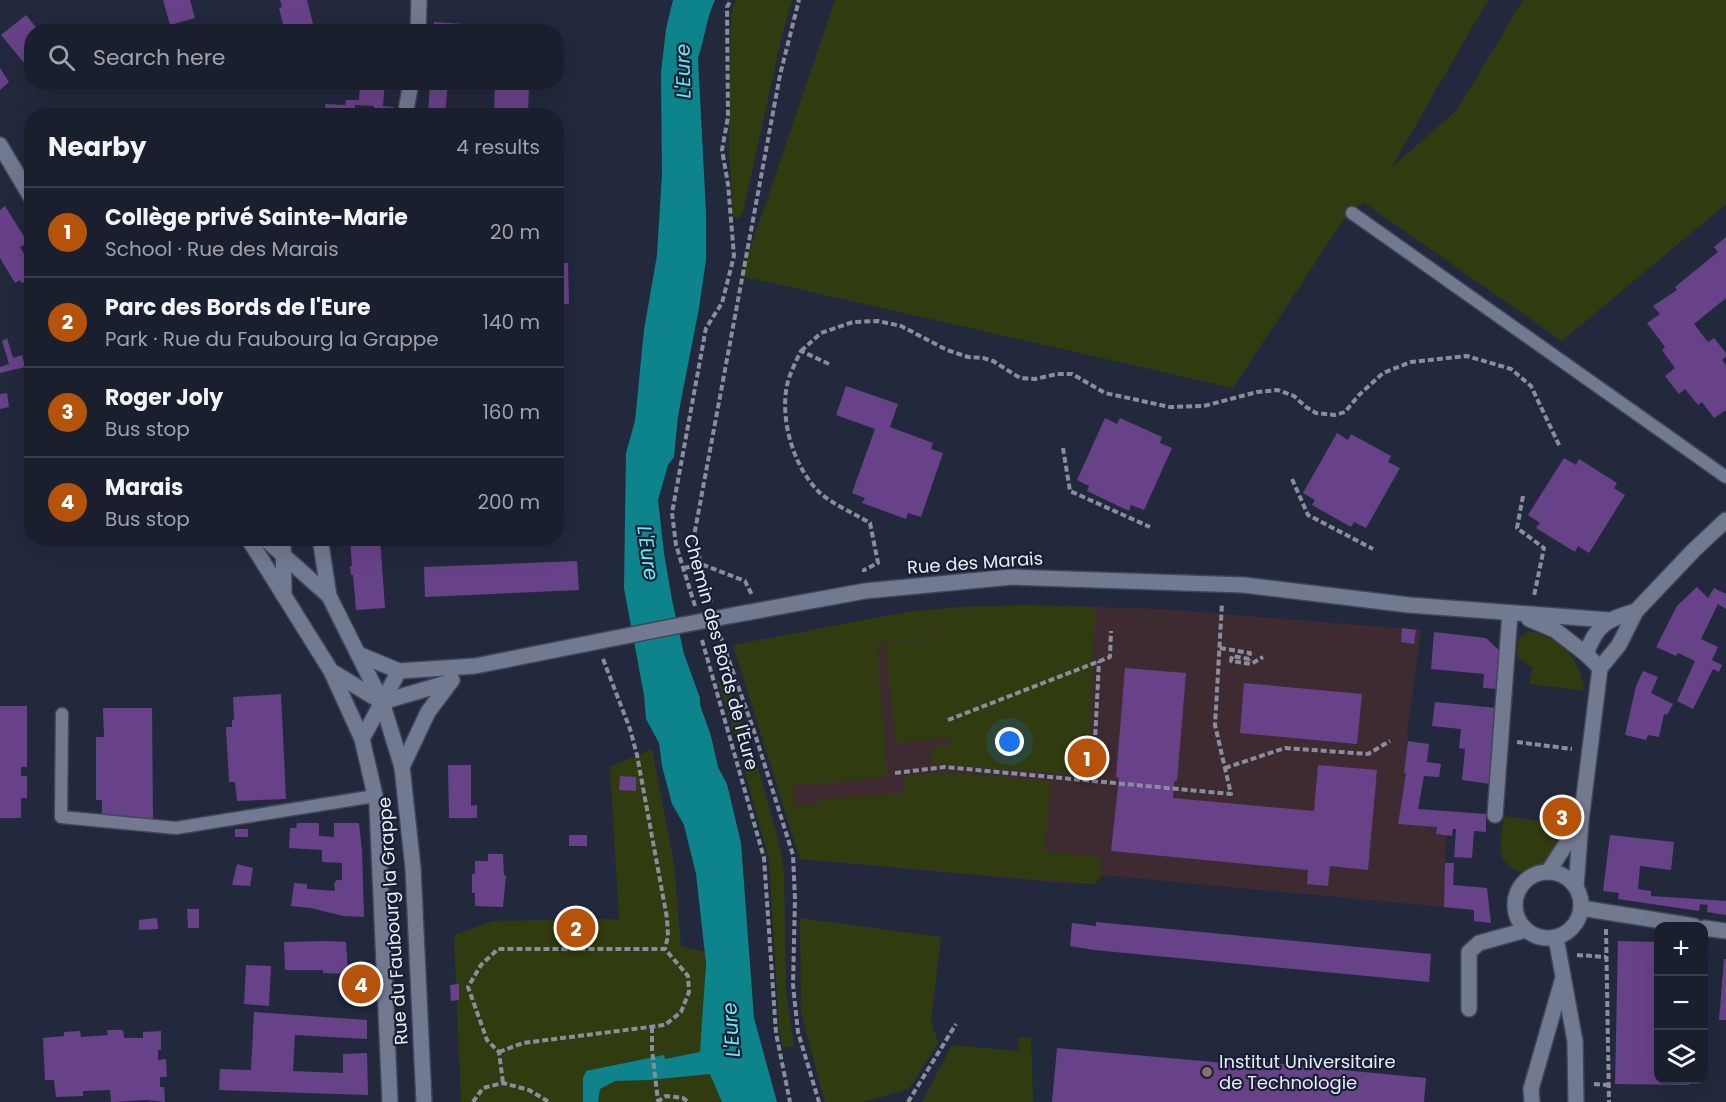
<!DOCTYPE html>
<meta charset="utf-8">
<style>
body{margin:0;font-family:Poppins,sans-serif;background:#232736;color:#f1f3f6}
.controls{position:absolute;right:18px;bottom:18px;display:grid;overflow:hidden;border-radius:12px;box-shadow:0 6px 24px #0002}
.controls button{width:54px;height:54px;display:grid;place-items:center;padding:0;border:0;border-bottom:2px solid #383d4a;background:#1a1f2e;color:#f1f3f6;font:30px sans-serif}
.you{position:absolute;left:1010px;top:742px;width:21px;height:21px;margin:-15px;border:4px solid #fff;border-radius:50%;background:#1a73e8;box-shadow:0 0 0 9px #1a73e833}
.badge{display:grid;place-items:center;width:39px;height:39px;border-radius:50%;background:#b45309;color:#fff;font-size:20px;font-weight:700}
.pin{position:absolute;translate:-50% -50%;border:3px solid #fff;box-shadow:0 2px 6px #0006}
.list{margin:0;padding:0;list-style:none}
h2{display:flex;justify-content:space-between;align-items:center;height:78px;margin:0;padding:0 24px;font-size:26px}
h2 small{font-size:20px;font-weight:400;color:#9fa2aa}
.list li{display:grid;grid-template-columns:39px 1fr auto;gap:18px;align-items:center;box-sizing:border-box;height:90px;padding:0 24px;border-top:2px solid #383d4a}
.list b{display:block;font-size:22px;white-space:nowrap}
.list p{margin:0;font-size:20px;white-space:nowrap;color:#9fa2aa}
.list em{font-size:20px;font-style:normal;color:#9fa2aa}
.icon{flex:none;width:33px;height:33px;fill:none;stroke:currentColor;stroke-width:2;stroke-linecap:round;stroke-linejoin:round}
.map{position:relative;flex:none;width:1726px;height:1102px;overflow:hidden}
.search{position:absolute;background:#1a1f2e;box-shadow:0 6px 24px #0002;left:24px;top:24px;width:540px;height:66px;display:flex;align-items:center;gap:15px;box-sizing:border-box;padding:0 21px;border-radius:24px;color:#9fa2aa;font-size:22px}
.panel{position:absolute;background:#1a1f2e;box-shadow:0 6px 24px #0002;left:24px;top:108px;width:540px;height:438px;border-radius:24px}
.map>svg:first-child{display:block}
</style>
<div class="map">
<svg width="1726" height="1102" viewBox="0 0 1726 1102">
<rect width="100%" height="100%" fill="#22293d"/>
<path fill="#3e2b32" d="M1025 605 1161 609 1421 630 1407 734 1408 744 1404 773H1406L1399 816 1437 820 1436 834 1446 835 1444 907 1102 875 1095 884 1061 883 800 859 733 645 907 612 958 607Z"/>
<g fill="#303c0f">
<path d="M736 0H792L782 35 744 208 740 218 733 217 729 152 731 13Z"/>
<path d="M835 0H1490L1485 5 1391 168 1457 110 1523 0H1726V204L1562 341 1363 202 1344 219 1233 388 741 276Z"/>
<path d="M1025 605 1095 607 1088 776 931 763V747L950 745 949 738 896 743 885 644 939 639V637L877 644 887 777 793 786 795 805 820 804V799L905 793 903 776 941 772 1051 781 1044 851 1101 857 1102 875 1095 884 800 859 733 645 907 612 958 607Z"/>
<path d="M1528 631C1563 639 1579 656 1585 691L1529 684 1533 668 1517 657 1518 639Z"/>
<path d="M726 678 758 768 779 842 784 871 786 992 794 1046 783 1048 779 1028 769 860 736 739 718 681Z"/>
<path d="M652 749 674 864 681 946 705 952 711 1073 722 1102H461L454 935 493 921 619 919 610 767Z"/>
<path d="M1504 816 1568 825C1560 844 1537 884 1512 868 1507 865 1502 859 1501 854 1499 842 1503 827 1504 816Z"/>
<path d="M800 918 941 937 931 1020 938 1043 909 1089 862 1102H825L801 1013Z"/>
<path d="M1019 1037 1031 1038 1033 1102H922L952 1045 1019 1051Z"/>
</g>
<path fill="#0d848b" d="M673 0H715C706 19 705 38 698 58L706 213V260L699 308 678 416 674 457 668 465 658 500 664 553 672 600 684 654 700 698V705L711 736 718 767 727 784 741 843 754 1018 777 1102H722L710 1074 649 1080 615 1081 600 1089 598 1102H583V1078L586 1071 664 1055 665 1059 700 1052 706 963 696 874 684 825 672 804 662 766 659 743 646 719 644 695 624 588 626 453 635 421 644 330 657 255 662 174 661 72 666 29Z"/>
<g fill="#684288">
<path d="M163 0H190L195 18 170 25Z"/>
<path d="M280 0H307L315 32H285L279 8 282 7Z"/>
<path d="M26 15 40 32H32V58L25 64 1 35Z"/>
<path d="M434 22 463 24 462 32H434Z"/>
<path d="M386 24 397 28V32H364Z"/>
<path d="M0 68 9 82 0 90Z"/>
<path d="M360 82H385L383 106 394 107 393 116H374V106L355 105V116H326L325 104 345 105 346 100H359Z"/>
<path d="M430 82H448L445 116H428Z"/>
<path d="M495 82H529L528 116H494Z"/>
<path d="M32 143V163L24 148Z"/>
<path d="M5 206 28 243 20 247 32 267V278L22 283 20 280 15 283 0 258V210Z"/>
<path d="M1726 237V298L1694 324 1708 342 1714 338 1726 353V356L1722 360 1726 365V410L1714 418 1702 402 1698 405 1685 389 1679 394 1665 376 1675 368 1662 350 1665 347 1647 323 1660 314 1653 306 1677 290 1675 287 1718 252 1714 247Z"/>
<path d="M556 263H568L569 304H556Z"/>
<path d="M7 338 13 358 22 355 25 367 0 373V367L9 364 2 341Z"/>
<path d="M846 386 898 404 890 427 933 443 931 449 943 453 921 517 908 513 906 519 862 503 865 498 852 493 875 429 836 415Z"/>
<path d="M7 393 9 407 0 409V394Z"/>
<path d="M1105 418 1117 424 1120 418 1162 437 1160 443 1172 448 1144 510 1131 505 1129 511 1087 491 1089 486 1077 480Z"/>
<path d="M1337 433 1348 440 1351 434 1391 456 1388 462 1400 468 1366 528 1354 522 1351 527 1312 505 1315 500 1303 493Z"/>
<path d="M1564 458 1576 465 1579 459 1617 483 1614 488 1625 495 1589 553 1578 546 1575 552 1536 528 1540 523 1528 515Z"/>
<path d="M350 538H380L385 608 356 610 353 575H351L350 566H352Z"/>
<path d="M577 561 579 590 425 597 424 567Z"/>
<path d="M1697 587 1708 598 1714 588 1726 594V609L1718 604 1701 639 1718 647 1712 660 1722 665 1719 672 1713 669 1693 709 1677 701 1695 661 1678 653 1676 656 1656 647 1677 606Z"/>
<path d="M1402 628 1416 630 1414 644 1401 642Z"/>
<path d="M1434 632 1486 638 1502 653 1499 689 1483 688 1484 674 1431 669Z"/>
<path d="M1125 668 1186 673 1177 781H1174L1173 798 1314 811 1318 765 1377 770 1368 870 1330 866 1328 886 1307 884 1308 870 1111 851 1119 778 1116 777Z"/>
<path d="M1643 671 1658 677 1651 693 1673 704 1667 715 1664 714 1659 737 1648 735 1646 740 1625 735 1636 686Z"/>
<path d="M1244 683 1362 694 1357 744 1240 733Z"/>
<path d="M281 694 286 799 237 801 235 782H229L226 727H232V720H234L233 697Z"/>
<path d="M1435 702 1497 708 1490 784 1462 780 1465 749 1459 748 1461 729 1432 726Z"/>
<path d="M0 706H27V767H21V776H27V798H21V818H0Z"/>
<path d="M103 708H152L153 820H102V800H96V737H104Z"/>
<path d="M1408 741 1429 744 1427 762 1441 764 1439 777 1424 776 1418 809 1486 814V832L1474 831 1472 858 1454 857 1456 829H1453L1452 836 1436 834 1437 827 1398 824 1406 773H1404Z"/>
<path d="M448 765H471V806L477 805V818H449Z"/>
<path d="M620 776 636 777V791L619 790Z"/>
<path d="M297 823H319V836L334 837V823H359L362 851 364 917 343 916 311 908 291 906 294 883 307 884V889L335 891 334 883 337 880H342V863L322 862V850L289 848 290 828H296Z"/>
<rect x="235" y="829" width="13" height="8"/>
<rect x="569" y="835" width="18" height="11"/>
<path d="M1610 835 1674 842 1671 870 1640 866 1638 889 1651 891V896L1726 901V915L1707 912 1708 905 1700 904 1699 911 1618 899 1619 893 1603 891Z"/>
<path d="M488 854H503L504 875 506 876 503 907 475 906V893H472V874H475V861H488Z"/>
<path d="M1445 863H1454L1453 885 1487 888 1491 923 1474 921V910L1444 907Z"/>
<path d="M237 864 253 868 250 886 232 885Z"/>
<path d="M187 909H199V928H188Z"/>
<path d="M157 918 158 929 139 930V920Z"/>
<path d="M1096 922 1431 954 1429 982 1094 950 1070 946 1072 923 1096 926Z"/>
<path d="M327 941 346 942 348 974 323 973V970H285L284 942Z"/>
<path d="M1618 941 1658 942V1080H1689V1085L1615 1084Z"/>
<path d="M1724 959H1726V1020H1719Z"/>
<path d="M246 965 271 966 269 1006 244 1004Z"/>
<path d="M359 976H364L363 989H358Z"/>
<path d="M459 984V1000L451 1001 450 985Z"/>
<path d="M254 1012 367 1020V1039L295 1035 293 1071 343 1073V1054L367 1053 368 1095 219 1090 220 1069 251 1070Z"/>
<path d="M107 1030H123L124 1038H143V1032L161 1031V1050H158V1060L166 1059 167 1077H160V1087H164L165 1102 147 1100 111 1102 110 1090 83 1091V1096L56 1097 54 1080H45L43 1038 64 1036V1032L80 1031 81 1037 108 1035Z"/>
<path d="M1057 1048 1258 1066 1259 1062 1426 1078 1424 1102H1052Z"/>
</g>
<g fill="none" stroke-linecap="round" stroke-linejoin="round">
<g stroke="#414657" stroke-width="15">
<g id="service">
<path d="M1352 213 1726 477"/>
<path d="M62 714 61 817 176 828 375 796"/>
</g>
</g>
<g stroke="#414657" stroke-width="18">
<path id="pedestrian" d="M1495 815 1510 613"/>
</g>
<g stroke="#414657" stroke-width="18">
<g id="minor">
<path d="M1581 908 1694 926"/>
<path d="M1704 928 1726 931"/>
<path d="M1469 1009V952L1479 943 1526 930"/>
</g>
</g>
<g stroke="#414657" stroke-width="18">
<g id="tertiary">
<path d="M734 615 865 591 1012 577 1244 585 1409 605 1609 620"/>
<path d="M1529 619 1555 630 1586 654"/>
<path d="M358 654 399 671 475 666 661 629"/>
<path d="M331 671 382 702 450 682"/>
<path d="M362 739 399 671"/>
<path d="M402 767 428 712 452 680"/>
</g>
</g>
<g stroke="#414657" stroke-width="18">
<g id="secondary">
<path d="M418 32 419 0"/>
<path d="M405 116 411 82"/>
<path d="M0 145 32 199"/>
<path d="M248 538 331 671 362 739 377 804 390 1102"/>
<path d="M264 538 329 596"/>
<path d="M283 538 284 596"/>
<path d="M320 538 329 596 382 702 402 767 413 868 424 1102"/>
<path d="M1600 668 1619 645 1636 611 1694 550 1726 520"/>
<path d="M1600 668 1586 654C1597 624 1606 620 1636 611"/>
<path d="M1548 872 1579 824"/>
<circle cx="1548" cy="905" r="33"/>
<path d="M1576 887 1581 821 1600 668"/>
<path d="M1556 938 1575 1041 1576 1102"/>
<path d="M1532 1102 1531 1089 1562 981"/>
</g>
</g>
<g stroke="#888e9e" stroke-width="4" stroke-dasharray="6 3" stroke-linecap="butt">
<path d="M801 351 821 333 853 322 878 321 901 326 947 350 968 357 983 358 993 361 1020 378 1035 379 1057 374H1072L1105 393 1170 407 1204 406 1257 392 1278 390 1294 396 1306 407 1316 413 1335 415 1345 412 1359 395 1383 373 1411 362 1467 356 1511 369 1531 386 1560 447"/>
<path d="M829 364 801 351C796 361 790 373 787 385 780 420 793 466 819 492 833 505 854 513 870 523L878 563 864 570V572"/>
<path d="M1063 448 1070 491 1150 527"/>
<path d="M1292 479 1308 515 1373 549"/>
<path d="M1523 496 1517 528 1544 548 1534 596"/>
<path d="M685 568 701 564 745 581 752 595"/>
<path d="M711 602 694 536 780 75 799 0"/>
<path d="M695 606 676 545 672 513 706 328 722 303 734 256 728 184 722 150 728 117 727 7 731 0"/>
<path d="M720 635 754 731 793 855 795 899 793 985 798 1032 819 1102"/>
<path d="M702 640 764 858 776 1033 790 1102"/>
<path d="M1220 648 1250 653 1249 659 1232 656 1231 661 1251 664 1263 657"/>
<path d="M603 659 630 729 637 755 667 918 668 936 665 949"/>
<path d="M948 720 1110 657 1111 631"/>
<path d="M1517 742 1572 749"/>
<path d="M1225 768 1285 748 1368 754 1390 741"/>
<path d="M895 773 945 767 1231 794 1215 725 1222 603"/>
<path d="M1093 780 1099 661"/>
<path d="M1606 929 1609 1102"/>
<path d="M1577 955 1606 957"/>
<path d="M652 1027V1050L658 1101"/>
<path d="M499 1052 523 1043 665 1025 681 1012 689 992 688 976 665 949H498L481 965 468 987 487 1040 499 1052 503 1083"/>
<path d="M1594 1084 1608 1085"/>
<path d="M473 1102 483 1088 503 1083 529 1090 549 1102"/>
<path d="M657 1102 666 1096 683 1098 688 1102"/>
<path d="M908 1102 956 1024"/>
</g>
<use href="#service" stroke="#727a92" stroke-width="12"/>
<use href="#pedestrian" stroke="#727a92" stroke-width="15"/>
<use href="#minor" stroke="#727a92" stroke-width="15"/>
<use href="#tertiary" stroke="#727a92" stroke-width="15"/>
<use href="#secondary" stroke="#727a92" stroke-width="15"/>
<g stroke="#414657" stroke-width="18" stroke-linecap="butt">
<path id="tertiary-bridge" d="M661 629 734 615"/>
</g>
<use href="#tertiary-bridge" stroke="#727a92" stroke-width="15"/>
</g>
<circle fill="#8d6e63" stroke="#191f32" stroke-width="2" cx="1207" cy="1072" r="6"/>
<g text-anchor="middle" stroke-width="4.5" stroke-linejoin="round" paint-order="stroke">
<g font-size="18" fill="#e8edfa" stroke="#191f32">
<text transform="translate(975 563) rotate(-4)" y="6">Rue des Marais</text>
<text transform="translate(721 652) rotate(75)" y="6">Chemin des Bords de l'Eure</text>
<text transform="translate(393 921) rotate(-94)" y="6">Rue du Faubourg la Grappe</text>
</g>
<g font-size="18" fill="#e8edfa" stroke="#191f32" text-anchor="start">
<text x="1219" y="1068">Institut Universitaire<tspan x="1219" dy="21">de Technologie</tspan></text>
</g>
<g font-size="20" font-style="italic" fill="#68edf7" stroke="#191f32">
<text transform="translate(683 71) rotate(-91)" y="7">L'Eure</text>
<text transform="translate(648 553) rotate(82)" y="7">L'Eure</text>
<text transform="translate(731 1030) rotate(-94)" y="7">L'Eure</text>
</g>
</g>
</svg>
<div class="controls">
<button>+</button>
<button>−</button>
<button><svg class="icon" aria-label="layers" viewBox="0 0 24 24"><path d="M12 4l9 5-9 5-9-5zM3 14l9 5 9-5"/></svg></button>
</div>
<div class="you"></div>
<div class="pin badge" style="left:1087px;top:758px">1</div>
<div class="pin badge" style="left:576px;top:928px">2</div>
<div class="pin badge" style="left:1562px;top:817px">3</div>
<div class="pin badge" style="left:361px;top:984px">4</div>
<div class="search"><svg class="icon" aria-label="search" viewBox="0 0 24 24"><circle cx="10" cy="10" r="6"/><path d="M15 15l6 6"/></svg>Search here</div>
<section class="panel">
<h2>Nearby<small>4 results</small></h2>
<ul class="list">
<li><span class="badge">1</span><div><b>Collège privé Sainte-Marie</b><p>School · Rue des Marais</p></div><em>20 m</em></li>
<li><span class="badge">2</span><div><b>Parc des Bords de l'Eure</b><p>Park · Rue du Faubourg la Grappe</p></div><em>140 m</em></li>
<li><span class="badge">3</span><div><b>Roger Joly</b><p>Bus stop</p></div><em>160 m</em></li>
<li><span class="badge">4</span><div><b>Marais</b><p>Bus stop</p></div><em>200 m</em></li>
</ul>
</section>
</div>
